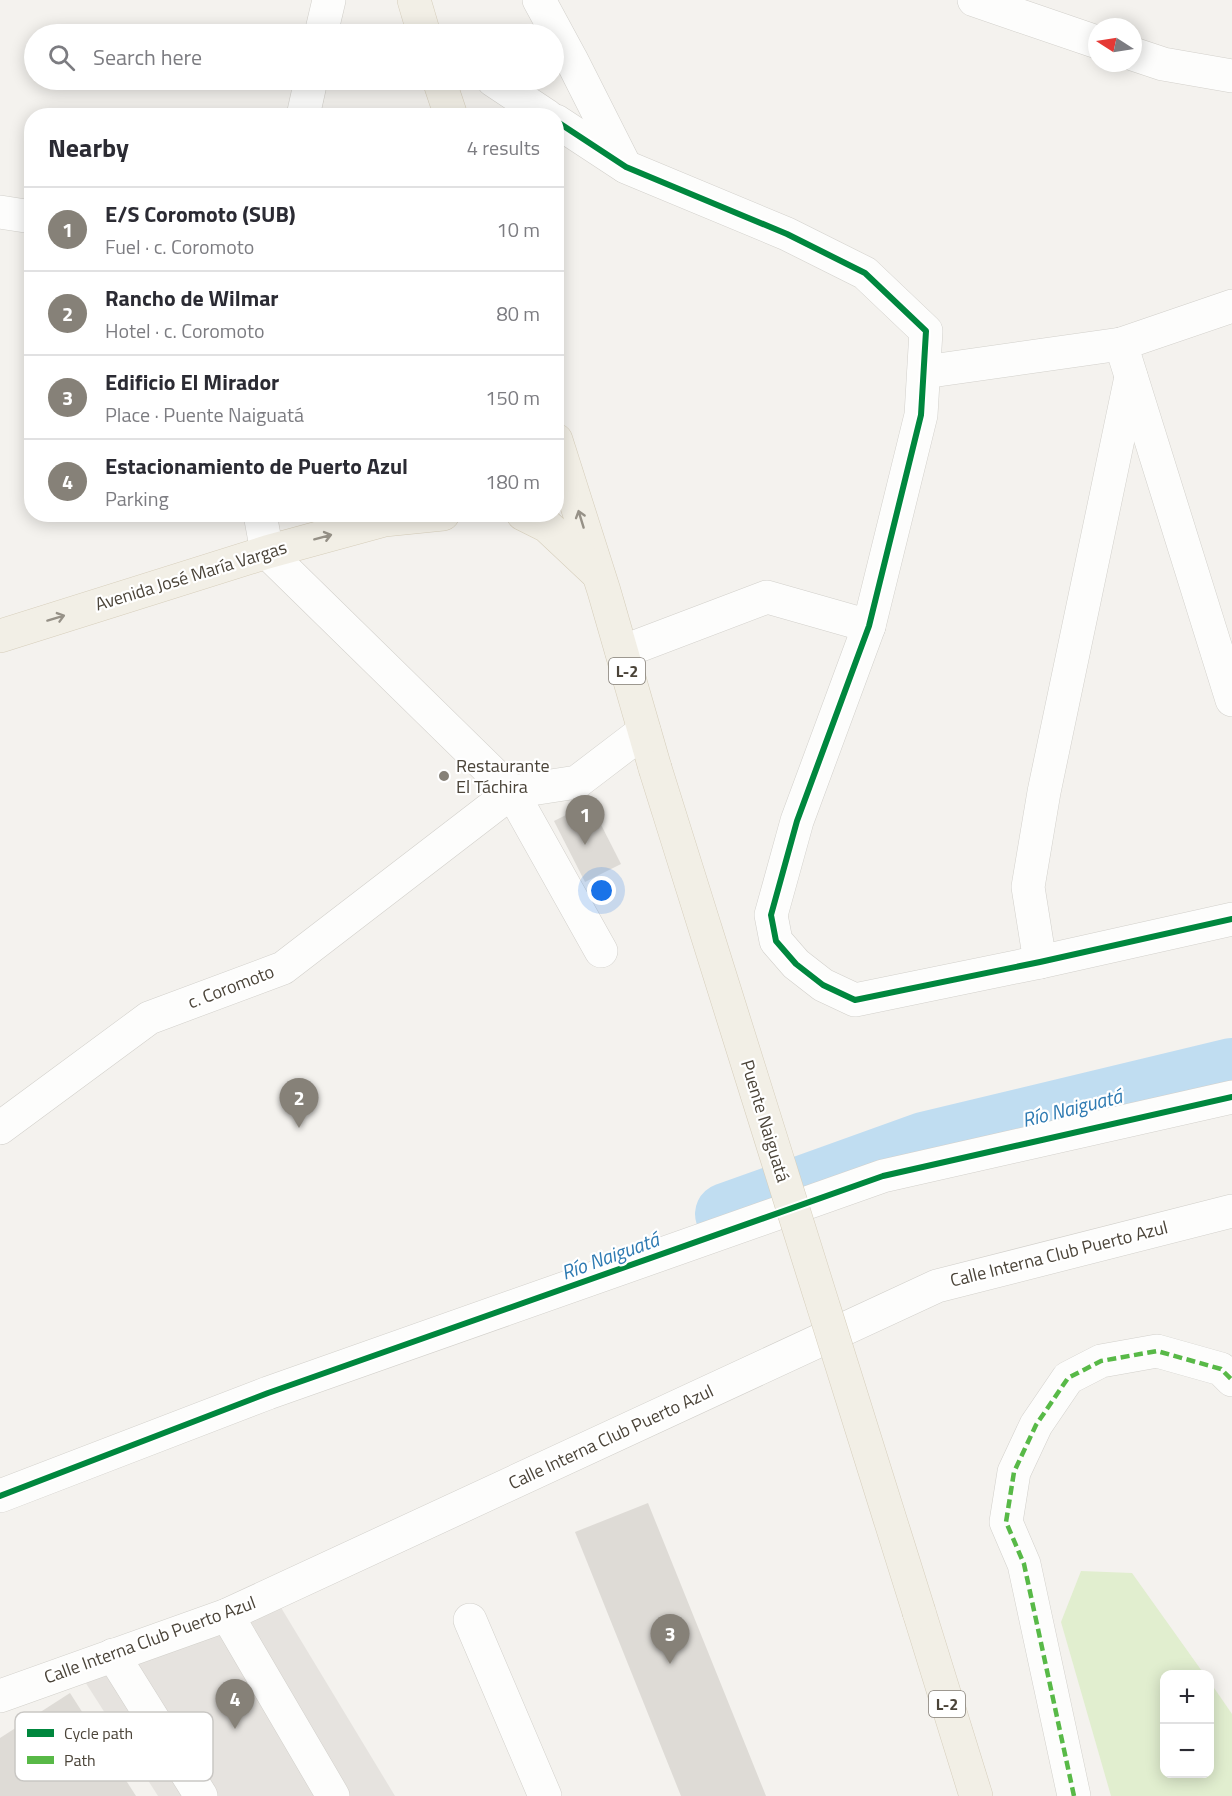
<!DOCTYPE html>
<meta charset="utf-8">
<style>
body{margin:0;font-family:"Titillium Web",sans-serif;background:#f7f7f7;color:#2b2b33}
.controls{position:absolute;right:18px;bottom:18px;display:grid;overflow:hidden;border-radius:12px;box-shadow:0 3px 15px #0003}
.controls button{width:54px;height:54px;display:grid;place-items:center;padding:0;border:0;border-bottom:2px solid #e1e1e2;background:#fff;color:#2b2b33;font:30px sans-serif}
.compass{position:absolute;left:1088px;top:18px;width:54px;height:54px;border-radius:50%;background:#fff;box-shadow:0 3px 15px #0003;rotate:282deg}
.you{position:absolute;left:602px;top:891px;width:21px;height:21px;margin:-15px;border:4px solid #fff;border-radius:50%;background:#1a73e8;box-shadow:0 0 0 9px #1a73e833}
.badge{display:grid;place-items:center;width:39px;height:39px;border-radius:50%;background:#868178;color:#fff;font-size:20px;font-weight:700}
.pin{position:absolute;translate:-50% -50px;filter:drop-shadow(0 2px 3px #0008)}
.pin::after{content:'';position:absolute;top:32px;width:21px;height:18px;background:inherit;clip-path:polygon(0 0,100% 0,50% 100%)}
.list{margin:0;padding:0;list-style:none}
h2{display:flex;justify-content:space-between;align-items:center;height:78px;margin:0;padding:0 24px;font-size:26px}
h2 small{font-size:20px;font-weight:400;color:#7c7c81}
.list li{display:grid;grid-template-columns:39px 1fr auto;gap:18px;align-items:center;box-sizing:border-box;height:84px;padding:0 24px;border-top:2px solid #e1e1e2}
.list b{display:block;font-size:22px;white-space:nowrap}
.list p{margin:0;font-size:20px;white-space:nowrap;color:#7c7c81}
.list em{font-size:20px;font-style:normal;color:#7c7c81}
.icon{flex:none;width:33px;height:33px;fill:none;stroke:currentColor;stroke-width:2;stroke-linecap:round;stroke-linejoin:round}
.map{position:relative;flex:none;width:1232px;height:1796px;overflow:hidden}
.search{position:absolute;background:#fff;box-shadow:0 3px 15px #0003;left:24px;top:24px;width:540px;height:66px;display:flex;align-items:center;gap:15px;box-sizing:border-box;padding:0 21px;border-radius:33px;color:#7c7c81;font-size:22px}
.panel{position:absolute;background:#fff;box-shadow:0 3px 15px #0003;left:24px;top:108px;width:540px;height:414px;border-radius:24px}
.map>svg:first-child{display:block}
</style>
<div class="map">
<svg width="1232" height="1796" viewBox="0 0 1232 1796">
<rect width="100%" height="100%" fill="#f4f2ee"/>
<path fill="#e1eecf" d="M1081 1571 1132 1573 1204 1674H1164V1774H1210V1682L1232 1714V1796H1111L1061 1622Z"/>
<path fill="#e6e3df" d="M274 1596 395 1796H158L73 1663Z"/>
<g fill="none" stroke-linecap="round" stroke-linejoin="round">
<path stroke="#c0ddf1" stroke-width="62" d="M726 1214 924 1143 1232 1069"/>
</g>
<g fill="#dedbd6">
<path d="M590 803 621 864 585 882 554 821Z"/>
<path d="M648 1503 766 1796H681L575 1532Z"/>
<path d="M70 1693 136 1796H0V1738Z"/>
</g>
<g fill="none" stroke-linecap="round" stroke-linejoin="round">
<g stroke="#d2d0cb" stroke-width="34">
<g id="minor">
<path d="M539 0 571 59 625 166"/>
<path d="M974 0 1097 42"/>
<path d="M321 34 329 0"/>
<path d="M1133 54 1163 64 1232 76"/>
<path d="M493 80 547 116"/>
<path d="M303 116 311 80"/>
<path d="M556 121 626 167 787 234 865 273 926 331 921 415 869 626 797 821 771 915 776 941 796 964 823 985 855 1000 1040 962 1232 919"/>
<path d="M0 212 32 217"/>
<path d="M1121 344 1232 700"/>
<path d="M924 372 1121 344 1232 306"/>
<path d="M260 514 267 552 512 792 601 951"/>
<path d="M622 652 767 597 869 626"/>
<path d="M1040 962 1028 887 1044 792 1131 377"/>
<path d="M0 1128 149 1018 283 968 512 792 577 782 644 731"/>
<path d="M0 1496 268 1393 883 1176 1232 1097"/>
<path d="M227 1615 333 1796"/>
<path d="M470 1620 545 1796"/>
<path d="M113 1655 201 1796"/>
<path d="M0 1696 227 1615 937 1286 1232 1211"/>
<path d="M1074 1796 1024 1564 1006 1522 1014 1472 1036 1425 1068 1378 1101 1361 1157 1351 1221 1369 1232 1380"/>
</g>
</g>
<g stroke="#d6cebb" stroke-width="34">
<g id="major">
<path d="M414 0 424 34"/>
<path d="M439 80 451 116"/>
<path d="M556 440 604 591 655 768"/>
<path d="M523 514 547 526 597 573"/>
<path d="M0 636 267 552 384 520 443 514"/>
<path d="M919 1612 976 1796"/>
</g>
</g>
<use href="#minor" stroke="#fdfdfc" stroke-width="33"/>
<use href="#major" stroke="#f2efe6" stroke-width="33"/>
<g stroke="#d6cebb" stroke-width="34" stroke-linecap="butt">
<path id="major-bridge" d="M655 768 919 1612"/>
</g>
<use href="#major-bridge" stroke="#f2efe6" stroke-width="33"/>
<path stroke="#58b947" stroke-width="4.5" stroke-dasharray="9 4.5" stroke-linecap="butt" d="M1074 1796 1024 1564 1006 1522 1014 1472 1036 1425 1068 1378 1101 1361 1157 1351 1221 1369 1232 1380"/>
<g stroke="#fff" stroke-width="10">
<g id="cycleway">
<path d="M556 121 626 167 787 234 865 273 926 331 921 415 869 626 797 821 771 915 776 941 796 964 823 985 855 1000 1040 962 1232 919"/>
<path d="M0 1496 268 1393 883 1176 1232 1097"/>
</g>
</g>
<use href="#cycleway" stroke="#00873e" stroke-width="6"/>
</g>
<defs><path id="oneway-shaft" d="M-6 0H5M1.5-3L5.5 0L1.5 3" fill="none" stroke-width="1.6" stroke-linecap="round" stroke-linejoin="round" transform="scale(1.5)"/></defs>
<g stroke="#969187">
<use href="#oneway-shaft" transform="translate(581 519) rotate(-107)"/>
<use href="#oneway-shaft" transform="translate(323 537) rotate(-15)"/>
<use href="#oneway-shaft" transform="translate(56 618) rotate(-17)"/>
</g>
<circle fill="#868178" stroke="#fff" stroke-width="2" cx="444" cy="776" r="6"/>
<g text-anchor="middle" stroke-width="4.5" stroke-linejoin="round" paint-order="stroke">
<g fill="#fff" stroke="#817c74" stroke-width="1.5">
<rect x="609" y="658" width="36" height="26" rx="4.5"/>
<rect x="929" y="1691" width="36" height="26" rx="4.5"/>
</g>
<g font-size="16" font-weight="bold" fill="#4b4439">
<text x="627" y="677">L-2</text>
<text x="947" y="1710">L-2</text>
</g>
<g font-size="18" fill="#4b4439" stroke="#fff">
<text transform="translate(191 576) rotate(-17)" y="6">Avenida José María Vargas</text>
<text transform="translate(231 987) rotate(-21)" y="6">c. Coromoto</text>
<text transform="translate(765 1121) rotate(73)" y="6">Puente Naiguatá</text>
<text transform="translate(1059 1254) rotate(-14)" y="6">Calle Interna Club Puerto Azul</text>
<text transform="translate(611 1437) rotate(-25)" y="6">Calle Interna Club Puerto Azul</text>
<text transform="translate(150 1640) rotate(-20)" y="6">Calle Interna Club Puerto Azul</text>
</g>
<g font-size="18" fill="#4b4439" stroke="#fff" text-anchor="start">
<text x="456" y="772">Restaurante<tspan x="456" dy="21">El Táchira</tspan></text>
</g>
<g font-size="20" font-style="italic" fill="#2e7ab2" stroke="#fff">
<text transform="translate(1072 1108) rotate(-14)" y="7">Río Naiguatá</text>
<text transform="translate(610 1256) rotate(-20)" y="7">Río Naiguatá</text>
</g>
</g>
<rect x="15" y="1712" width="198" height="69" rx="9" fill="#fff" stroke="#c9c7c4" stroke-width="1.5"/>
<rect x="27" y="1729" width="27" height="8" fill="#00873e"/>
<rect x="27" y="1756" width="27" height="8" fill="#58b947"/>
<g font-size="16" fill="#4b4439">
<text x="64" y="1739">Cycle path</text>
<text x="64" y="1766">Path</text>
</g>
</svg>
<div class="controls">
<button>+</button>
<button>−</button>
</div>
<svg class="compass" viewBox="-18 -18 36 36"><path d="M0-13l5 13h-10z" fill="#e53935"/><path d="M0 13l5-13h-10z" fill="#7c7c81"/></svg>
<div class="you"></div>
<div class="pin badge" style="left:585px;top:845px">1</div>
<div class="pin badge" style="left:299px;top:1128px">2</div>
<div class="pin badge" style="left:670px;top:1664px">3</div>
<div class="pin badge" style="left:235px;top:1729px">4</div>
<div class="search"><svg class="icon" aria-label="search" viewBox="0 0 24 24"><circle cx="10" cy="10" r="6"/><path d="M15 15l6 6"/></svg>Search here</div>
<section class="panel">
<h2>Nearby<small>4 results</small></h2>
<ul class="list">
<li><span class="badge">1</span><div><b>E/S Coromoto (SUB)</b><p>Fuel · c. Coromoto</p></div><em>10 m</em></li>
<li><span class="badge">2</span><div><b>Rancho de Wilmar</b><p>Hotel · c. Coromoto</p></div><em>80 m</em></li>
<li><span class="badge">3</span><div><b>Edificio El Mirador</b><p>Place · Puente Naiguatá</p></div><em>150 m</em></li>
<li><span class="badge">4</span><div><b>Estacionamiento de Puerto Azul</b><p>Parking</p></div><em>180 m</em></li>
</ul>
</section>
</div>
